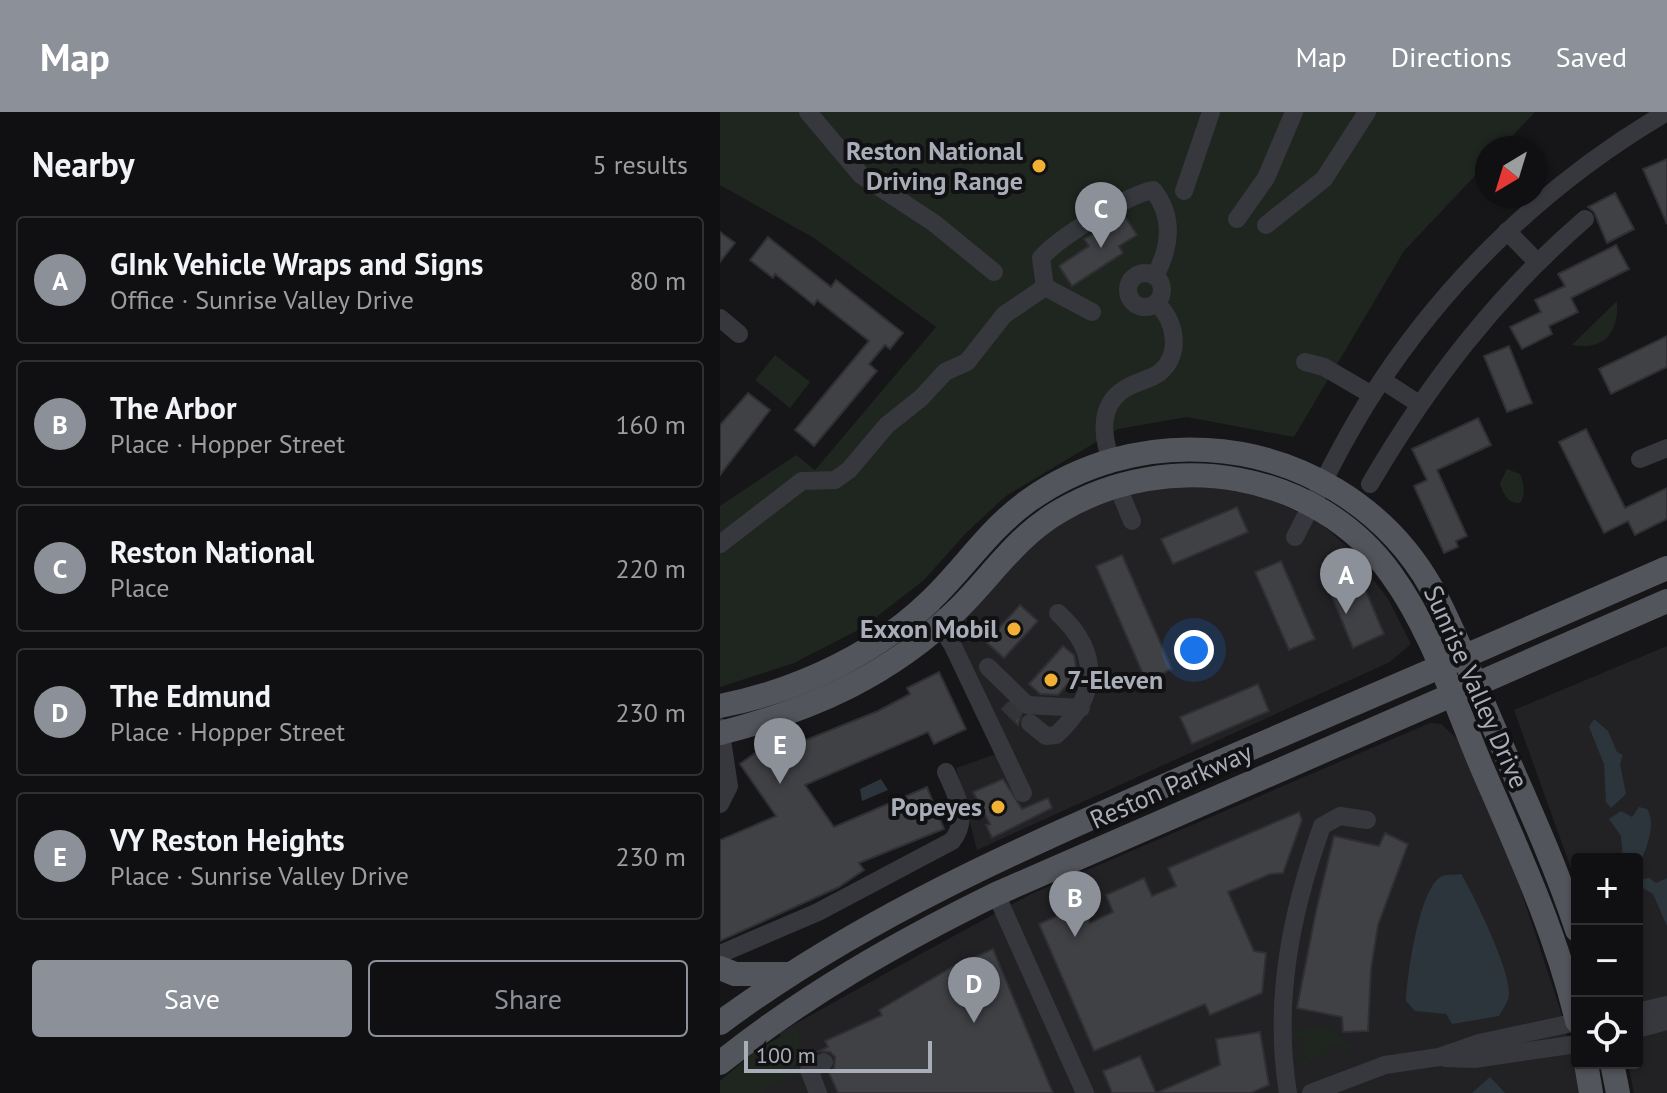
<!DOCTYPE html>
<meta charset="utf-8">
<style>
body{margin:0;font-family:"PT Sans",sans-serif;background:#19191b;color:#f1f3f6}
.controls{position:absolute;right:24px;bottom:24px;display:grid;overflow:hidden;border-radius:8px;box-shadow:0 2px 6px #0004}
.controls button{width:72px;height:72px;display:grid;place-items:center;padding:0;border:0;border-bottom:2px solid #303032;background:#101012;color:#f1f3f6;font:40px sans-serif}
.compass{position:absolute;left:755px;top:24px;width:72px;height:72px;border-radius:50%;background:#101012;box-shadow:0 2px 6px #0004;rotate:218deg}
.scale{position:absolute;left:24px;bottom:20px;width:188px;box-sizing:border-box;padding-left:8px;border:4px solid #a8adb8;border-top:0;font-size:22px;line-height:28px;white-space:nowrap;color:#a8adb8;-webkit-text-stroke:6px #111113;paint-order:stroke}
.you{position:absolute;left:474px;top:538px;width:28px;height:28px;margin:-20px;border:6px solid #fff;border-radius:50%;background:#1a73e8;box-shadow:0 0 0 12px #1a73e833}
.badge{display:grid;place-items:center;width:52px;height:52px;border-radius:50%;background:#8c9099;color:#fff;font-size:26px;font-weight:700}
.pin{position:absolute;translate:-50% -66px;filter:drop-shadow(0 2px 4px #0008)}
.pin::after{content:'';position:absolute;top:42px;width:28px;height:24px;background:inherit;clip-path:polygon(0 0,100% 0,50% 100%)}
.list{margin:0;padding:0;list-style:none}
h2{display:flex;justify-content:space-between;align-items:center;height:104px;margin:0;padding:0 32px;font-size:34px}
h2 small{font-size:26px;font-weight:400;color:#9c9d9f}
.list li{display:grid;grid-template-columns:52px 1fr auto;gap:24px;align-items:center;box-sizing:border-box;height:128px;margin:0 16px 16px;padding:0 16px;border:2px solid #303032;border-radius:8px}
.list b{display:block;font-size:30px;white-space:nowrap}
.list p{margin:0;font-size:26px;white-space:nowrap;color:#9c9d9f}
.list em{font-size:26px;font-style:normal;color:#9c9d9f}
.actions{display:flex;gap:16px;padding:24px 32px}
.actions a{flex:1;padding:18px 0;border:2px solid #8c9099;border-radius:8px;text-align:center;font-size:28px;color:#8c9099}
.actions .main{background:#8c9099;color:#fff}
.icon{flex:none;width:44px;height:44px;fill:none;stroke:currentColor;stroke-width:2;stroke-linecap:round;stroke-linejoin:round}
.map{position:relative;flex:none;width:947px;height:981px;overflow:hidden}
header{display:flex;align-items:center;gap:48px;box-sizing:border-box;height:112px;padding:0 40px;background:#8c9099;color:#fff}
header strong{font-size:38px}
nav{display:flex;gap:44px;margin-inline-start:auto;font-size:28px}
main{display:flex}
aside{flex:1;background:#101012}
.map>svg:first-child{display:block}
</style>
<header>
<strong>Map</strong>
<nav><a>Map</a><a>Directions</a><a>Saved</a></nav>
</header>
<main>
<aside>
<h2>Nearby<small>5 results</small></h2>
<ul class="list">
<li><span class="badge">A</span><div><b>GInk Vehicle Wraps and Signs</b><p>Office · Sunrise Valley Drive</p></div><em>80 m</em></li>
<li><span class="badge">B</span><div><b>The Arbor</b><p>Place · Hopper Street</p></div><em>160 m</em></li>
<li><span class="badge">C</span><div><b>Reston National</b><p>Place</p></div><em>220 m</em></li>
<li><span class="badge">D</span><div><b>The Edmund</b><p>Place · Hopper Street</p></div><em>230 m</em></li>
<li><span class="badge">E</span><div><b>VY Reston Heights</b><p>Place · Sunrise Valley Drive</p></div><em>230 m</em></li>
</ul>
<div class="actions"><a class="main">Save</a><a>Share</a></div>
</aside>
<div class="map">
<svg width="947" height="981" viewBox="0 0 947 981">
<rect width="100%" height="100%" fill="#161618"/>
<g fill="#222225">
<path d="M466 372 541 383 599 410 631 438 668 487 691 532 670 550 257 738 236 656 285 639 229 520 290 454 335 414 391 386Z"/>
<path d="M947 534V981H914L908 951H917V747H857V773L794 598Z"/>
<path d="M710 611 721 612 741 630 786 733 839 894 862 981H38L75 955 59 921 197 844 311 782Z"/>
</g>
<g fill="#1e261f">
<path d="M0 0H815L781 36H767V51L684 139 574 325 467 305 398 317 286 384 246 421 204 468 142 516 74 551 0 575V394L76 343 95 358 216 215 94 126 0 73Z"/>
<path d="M897 189C899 220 885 239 852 233Z"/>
<path d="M55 243 90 270 70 296 35 268Z"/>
<path d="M787 357 800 362C804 371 806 383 800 391 787 392 783 381 780 371Z"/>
<path d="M597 914H609L627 932 635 935 627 938 614 931 602 946 593 947 584 956 578 952 586 947 582 926 572 924V917L578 920Z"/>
<path d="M77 915C83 924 77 955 69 964 62 970 50 974 42 981H0V969L34 940Z"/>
</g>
<g fill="#2c353c">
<path d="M874 607 888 619 897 640 903 643 900 652 906 682 891 696 886 690 884 652 869 615Z"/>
<path d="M161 667 168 678 142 689 140 677Z"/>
<path d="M919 695 927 697C937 711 926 741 917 755V747H903L901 724 889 707 901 699 912 705Z"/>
<path d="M741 762C754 783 790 858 789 881 789 889 783 897 779 904L732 912 726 902 695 899 686 889C687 865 699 775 722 764 727 762 736 763 741 762Z"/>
<path d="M929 766 936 771 947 766V814L933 782 921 775 917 782V768Z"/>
<path d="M770 965 785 981H752Z"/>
</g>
<g fill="#404145" stroke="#303034" stroke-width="2">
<path d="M947 47V112L923 57Z"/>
<path d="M895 81 914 117 887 131 874 100 868 95Z"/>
<path d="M404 103 417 123 399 134 403 141 352 174 339 154 369 134 364 127Z"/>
<path d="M0 120 15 131 0 150Z"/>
<path d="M48 125 111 175 116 168 183 221 170 237 165 233 149 252 157 259 94 334 75 318 149 229 97 188 94 193 55 162 53 166 30 148Z"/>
<path d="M896 133 909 157 851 186 858 200 829 214 832 222 802 237 790 215 821 200 815 188 845 174 838 162Z"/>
<path d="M947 224V255L891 282 879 257Z"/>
<path d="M789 234 812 291 787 300 764 244Z"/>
<path d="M28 281 50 298 0 363V313Z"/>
<path d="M758 306 771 333 717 358 747 424 736 429 738 435 724 441 694 374 707 368 692 337Z"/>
<path d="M866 317 905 396 947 376V407L915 423 908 409 884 421 839 330Z"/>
<path d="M517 395 528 420 453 452 441 427Z"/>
<path d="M402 443 452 557 426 569 376 454Z"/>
<path d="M561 449 595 527 569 538 535 460Z"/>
<path d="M643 472 664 522 633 536 612 485Z"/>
<path d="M300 493 318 509 284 546 266 530Z"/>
<path d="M343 534 354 543 357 562 338 583 320 582 309 572Z"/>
<path d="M219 560 246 617 214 632 208 620 85 673 114 715 207 675 224 717 139 751 144 758 119 775 0 829V728L56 704 20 652 54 627 61 638 158 599 190 582 187 576Z"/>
<path d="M538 572 549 599 472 632 460 605Z"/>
<path d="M288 591 301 603 298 613 282 597Z"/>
<path d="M283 667 302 697 328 686 332 696 272 726 266 713 270 712 253 680Z"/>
<path d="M579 700 582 708 563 761 550 762 508 780 534 839 546 841 542 881 490 903 485 892 374 939 319 812 362 793 370 811 393 800 386 783 424 766 432 784 456 774 448 756Z"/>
<path d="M665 721 688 732 658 813 651 857 648 919 623 920 622 905 577 896 596 799 614 724 659 734Z"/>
<path d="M273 837 333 981H118L109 961 114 956 115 945 110 940 99 939 108 935 105 929 162 903 159 898 232 855Z"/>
<path d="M540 920 549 973 531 981H392L383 959 420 944 436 981 500 953 496 927Z"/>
</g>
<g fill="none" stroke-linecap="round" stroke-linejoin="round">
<path stroke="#333438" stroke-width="18" stroke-dasharray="18 9" stroke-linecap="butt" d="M288 591 310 611"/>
<g stroke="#37383d" stroke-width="18">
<path d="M88 0 141 63 214 111 274 160"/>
<path d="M464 79 491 0"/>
<path d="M517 107 546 66 574 0"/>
<path d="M546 113 604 67 647 0"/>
<path d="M787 119 817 150"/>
<circle cx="425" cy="178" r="17"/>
<path d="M372 200 325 175 321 146C338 126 407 83 433 78 455 105 450 136 435 164"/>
<path d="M0 206 19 222"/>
<path d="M585 250 604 255 652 283"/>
<path d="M662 268 699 292"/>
<path d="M920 347 947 336"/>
<path d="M391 348C381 321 379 289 410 274 419 269 431 267 439 261 462 243 456 208 436 191"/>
<path d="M650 372C709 271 776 184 865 107"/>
<path d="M397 373 412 409"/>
<path d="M575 425C600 377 624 326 654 280 728 165 829 69 947 0"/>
<path d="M0 432 82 369 115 368 129 358 167 313 201 286 225 260 247 250 284 203 325 175"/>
<path d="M206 492 232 532 303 681"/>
<path d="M268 555 307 593 361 596"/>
<path d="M310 611 326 624 336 623C378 585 382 541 338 501"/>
<path d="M0 615 9 674 0 692"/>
<path d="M276 782 365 981"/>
<path d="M0 842 98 800 232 729C250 707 236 682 226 660"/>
<path d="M917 900 947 893"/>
<path d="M917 917 947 909"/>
<path d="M725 946 754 947 857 932"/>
<path d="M98 981 89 958 104 950"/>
<path d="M568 981C553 889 571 801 602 714L620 704 647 708"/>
<path d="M591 981 665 953 719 945 759 931 857 910"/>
</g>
<g stroke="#53555c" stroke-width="24">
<path d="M0 594C81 578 161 540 219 480 249 449 273 414 308 389 360 352 423 334 487 338 579 343 665 394 711 475 735 518 751 564 771 609 801 678 833 746 857 818"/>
<path d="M0 621C92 598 171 563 239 496 273 462 298 423 340 399 448 335 596 358 671 462 713 520 735 593 763 658 799 741 836 821 857 909"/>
<path d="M0 856 15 862H68"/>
<path d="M0 911C144 804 306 734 469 663 629 594 788 526 947 456"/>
<path d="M0 951C85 883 178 830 276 782L947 489"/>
<path d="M866 951 871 981"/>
<path d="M892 951 898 981"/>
</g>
</g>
<g fill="#f2b134" stroke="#111113" stroke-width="3">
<circle cx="319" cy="54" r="8"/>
<circle cx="294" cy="517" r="8"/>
<circle cx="331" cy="568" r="8"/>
<circle cx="278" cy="695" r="8"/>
</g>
<g text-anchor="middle" stroke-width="8" stroke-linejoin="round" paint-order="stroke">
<g font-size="26" font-weight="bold" fill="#a8adb8" stroke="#111113" text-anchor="end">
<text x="303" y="48">Reston National<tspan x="303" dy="30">Driving Range</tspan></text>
<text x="278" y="526">Exxon Mobil</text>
<text x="347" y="577" text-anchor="start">7-Eleven</text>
<text x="262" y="704">Popeyes</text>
</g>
<g font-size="26" fill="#a8adb8" stroke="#111113">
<text transform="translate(756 575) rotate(66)" y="9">Sunrise Valley Drive</text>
<text transform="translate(451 674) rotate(-24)" y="9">Reston Parkway</text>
</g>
</g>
</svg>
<div class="controls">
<button>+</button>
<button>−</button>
<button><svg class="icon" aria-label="locate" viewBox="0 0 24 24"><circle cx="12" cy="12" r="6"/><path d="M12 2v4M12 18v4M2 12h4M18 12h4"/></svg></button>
</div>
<svg class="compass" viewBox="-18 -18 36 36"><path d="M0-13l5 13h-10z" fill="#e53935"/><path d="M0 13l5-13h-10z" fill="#9c9d9f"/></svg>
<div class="scale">100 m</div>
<div class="you"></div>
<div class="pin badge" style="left:626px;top:502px">A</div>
<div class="pin badge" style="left:355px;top:825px">B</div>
<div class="pin badge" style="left:381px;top:136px">C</div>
<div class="pin badge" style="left:254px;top:911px">D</div>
<div class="pin badge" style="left:60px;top:672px">E</div>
</div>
</main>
